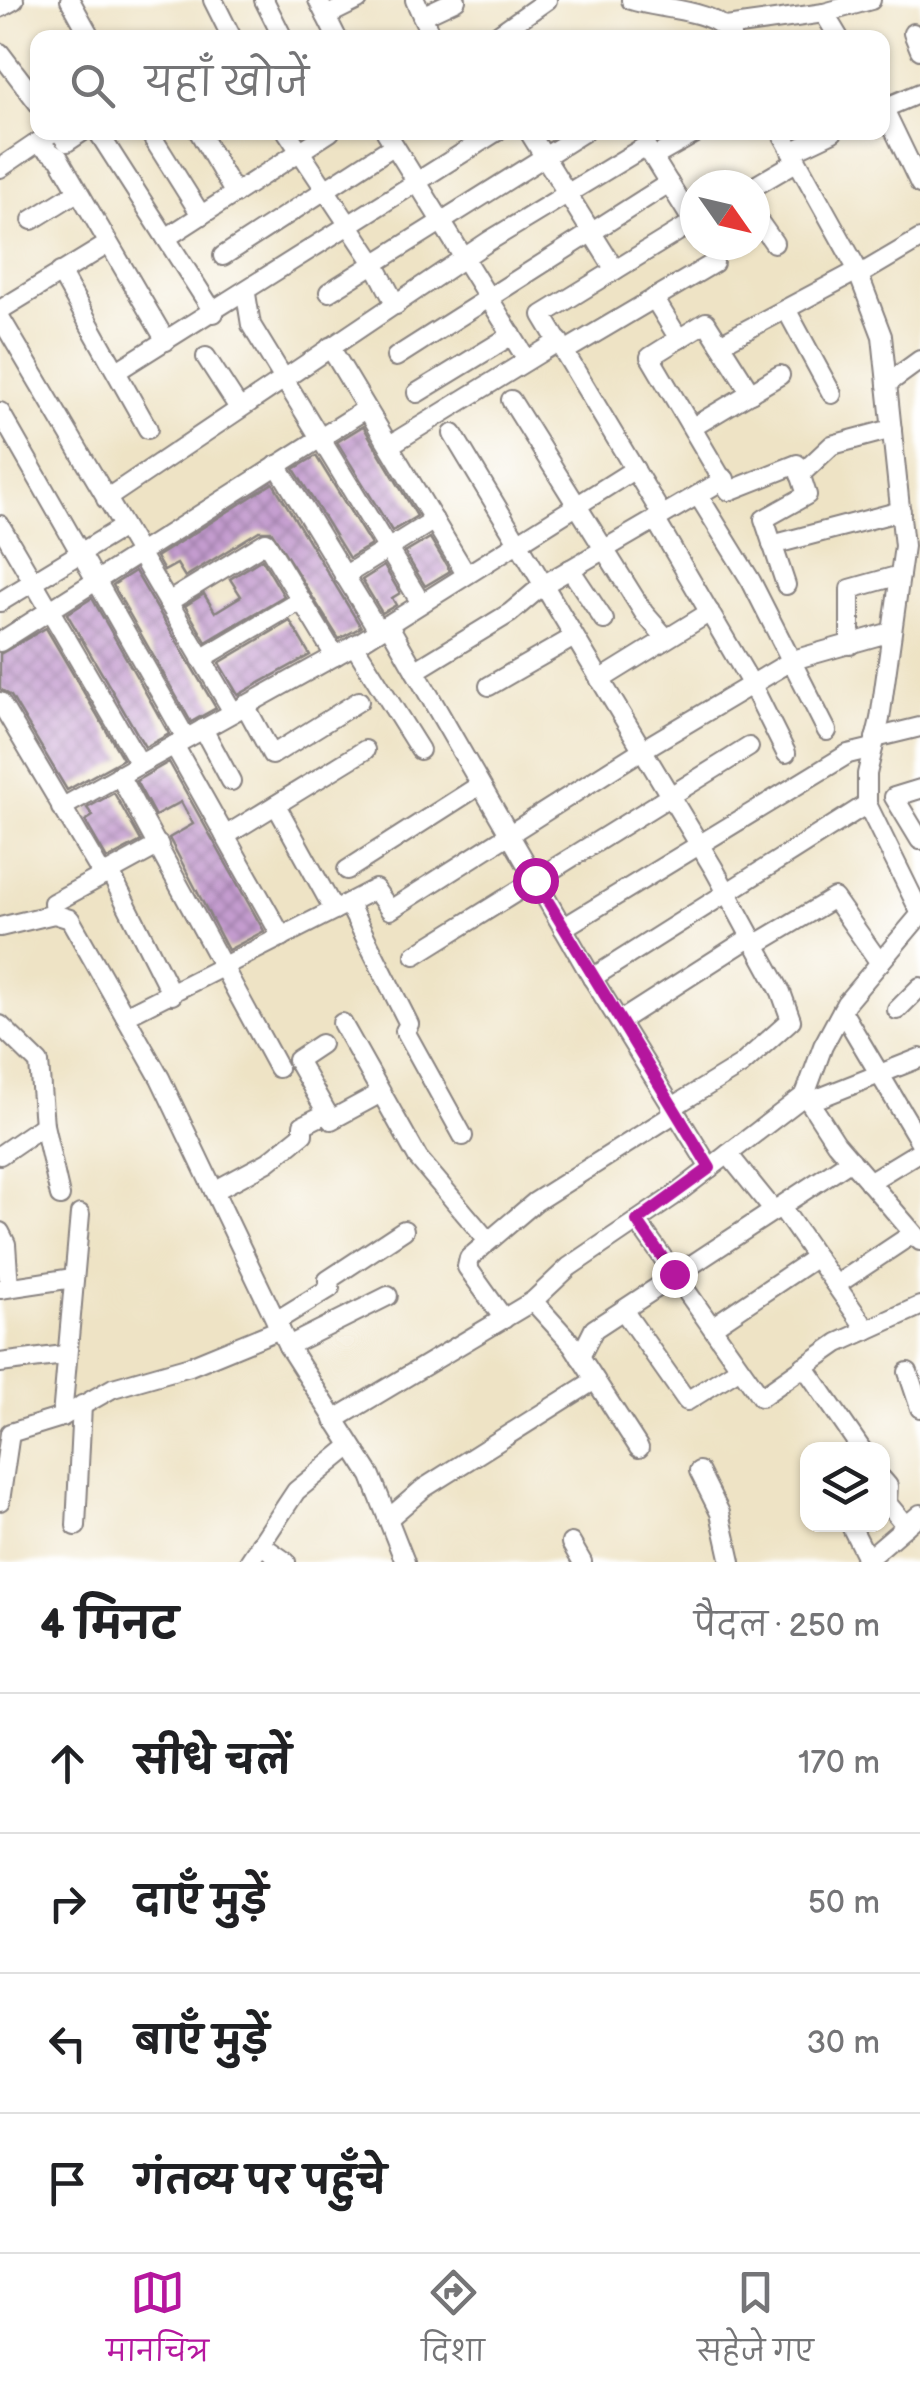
<!DOCTYPE html>
<html lang="hi">
<meta charset="utf-8">
<style>
body{margin:0;font-family:"Balsamiq Sans","Playpen Sans Deva",sans-serif;background:#f6f6f6;color:#202124}
.controls{position:absolute;right:30px;bottom:30px;display:grid;overflow:hidden;border-radius:20px;box-shadow:0 2px 8px #0004}
.controls button{width:90px;height:90px;display:grid;place-items:center;padding:0;border:0;border-bottom:2px solid #e0e0e0;background:#fff;color:#202124;font:50px sans-serif}
.compass{position:absolute;left:680px;top:170px;width:90px;height:90px;border-radius:50%;background:#fff;box-shadow:0 2px 8px #0004;rotate:124deg}
.stop{position:absolute;width:30px;height:30px;margin:-22px;border:8px solid #b5179e;border-radius:50%;background:#fff}
.stop.end{background:#b5179e;border-color:#fff;box-shadow:0 2px 10px #0008}
.list{margin:0;padding:0;list-style:none}
h2{display:flex;justify-content:space-between;align-items:center;height:130px;margin:0;padding:0 40px;font-size:42px}
h2 small{font-size:32px;font-weight:400;color:#757577}
.list li{display:grid;grid-template-columns:65px 1fr auto;gap:30px;align-items:center;box-sizing:border-box;height:140px;padding:0 40px;border-top:2px solid #e0e0e0}
.list b{display:block;font-size:38px;white-space:nowrap}
.list em{font-size:32px;font-style:normal;color:#757577}
.icon{flex:none;width:55px;height:55px;fill:none;stroke:currentColor;stroke-width:2;stroke-linecap:round;stroke-linejoin:round}
.map{position:relative;flex:none;width:920px;height:1562px;overflow:hidden}
.search{position:absolute;background:#fff;box-shadow:0 2px 8px #0004;left:30px;right:30px;top:30px;height:110px;display:flex;align-items:center;gap:25px;box-sizing:border-box;padding:0 35px;border-radius:20px;color:#757577;font-size:38px}
.sheet{height:690px;background:#fff}
nav{display:flex;justify-content:space-around;align-items:center;box-sizing:border-box;height:140px;border-top:2px solid #e0e0e0;background:#fff;font-size:28px;color:#757577}
nav a{display:grid;justify-items:center;gap:5px}
nav .on{color:#b5179e}
.map>svg:first-child{display:block}
</style>
<div class="map">
<svg width="920" height="1562" viewBox="0 0 920 1562">
<defs>
<pattern id="building-cross-hatch" width="8" height="8" patternUnits="userSpaceOnUse" patternTransform="scale(2.5)"><rect width="8" height="8" fill="#c49ccf"/><path d="M0 0l8 8M0 8l8-8" fill="none" stroke="#9f7fa9"/></pattern>
</defs>
<rect width="100%" height="100%" fill="#fff"/>
<filter id="ink" filterUnits="userSpaceOnUse"><feTurbulence type="fractalNoise" baseFrequency=".01" numOctaves="2"/><feDisplacementMap in="SourceGraphic" scale="20" xChannelSelector="R" yChannelSelector="G"/><feConvolveMatrix kernelMatrix="1 2 1 2 8 2 1 2 1" color-interpolation-filters="sRGB"/></filter>
<filter id="wash" filterUnits="userSpaceOnUse"><feTurbulence type="fractalNoise" baseFrequency=".0048" numOctaves="4" result="noise"/><feDisplacementMap in="SourceGraphic" scale="40" xChannelSelector="R" yChannelSelector="G"/><feGaussianBlur stdDeviation="2.25" result="paint"/><feColorMatrix in="noise" values="0 0 0 0 0 0 0 0 0 0 0 0 0 0 0 0 0 1.4 0 .05"/><feComposite in="paint" operator="in"/></filter>
<g filter="url(#wash)">
<rect width="100%" height="100%" fill="#eee3c5"/>
<g id="blocks">
<g fill="url(#building-cross-hatch)">
<path d="M363 426 417 516 392 531 337 442Z"/>
<path d="M316 456 371 545 349 558 294 469Z"/>
<path d="M273 483 361 627 339 639 271 531H259L185 577 177 564 164 571 156 557Z"/>
<path d="M430 538 450 571 425 586 405 553Z"/>
<path d="M262 559 284 596 206 642 185 606 204 594 215 612 241 596 230 579Z"/>
<path d="M384 566 400 593 392 598 396 605 382 613 362 580Z"/>
<path d="M135 571 216 708 191 722 113 585Z"/>
<path d="M92 598 169 734 145 747 67 614Z"/>
<path d="M290 621 310 655 238 695 219 663Z"/>
<path d="M46 628 123 759 67 790 11 696 0 689V654Z"/>
<path d="M169 762 264 931 228 950 169 838 193 824 181 802 155 816 136 781Z"/>
<path d="M114 793 141 841 107 859 85 821 93 816 87 808Z"/>
</g>
</g>
</g>
<g filter="url(#ink)">
<use href="#blocks" fill-opacity="0" stroke="#888280" stroke-width="2.5"/>
<g fill="none" stroke-linecap="round" stroke-linejoin="round">
<g stroke="#888280" stroke-width="22">
<g id="minor">
<path d="M70 0 91 38"/>
<path d="M213 0 232 38"/>
<path d="M264 0 283 38"/>
<path d="M318 0 337 38"/>
<path d="M415 0 432 38"/>
<path d="M631 0C659 10 716 8 731 36"/>
<path d="M0 8 14 0"/>
<path d="M824 13 839 38"/>
<path d="M326 16 358 0"/>
<path d="M422 16 456 0"/>
<path d="M726 27 824 13 871 0"/>
<path d="M913 33 920 50"/>
<path d="M493 38 547 0"/>
<path d="M0 53 38 103"/>
<path d="M882 105 920 184"/>
<path d="M882 109 920 93"/>
<path d="M59 132 67 142 82 132"/>
<path d="M98 132 214 313"/>
<path d="M149 132 201 215"/>
<path d="M199 132 235 194"/>
<path d="M287 132 374 263 396 305"/>
<path d="M386 132 527 360"/>
<path d="M529 132 615 270"/>
<path d="M781 132 855 265 882 336 904 546 880 719 867 774V804L920 912"/>
<path d="M37 143 59 158 166 341"/>
<path d="M791 152 833 132"/>
<path d="M654 157 698 132"/>
<path d="M0 168 53 132"/>
<path d="M755 186 796 162"/>
<path d="M755 216 774 243"/>
<path d="M32 220 77 192"/>
<path d="M166 238 330 132"/>
<path d="M223 256 393 146"/>
<path d="M60 272 148 429"/>
<path d="M859 275 920 239"/>
<path d="M329 292 584 132"/>
<path d="M246 294 251 325 421 603"/>
<path d="M654 298 679 339"/>
<path d="M786 309 832 394"/>
<path d="M0 310 108 244"/>
<path d="M0 317 233 712"/>
<path d="M720 344 857 271"/>
<path d="M330 347 466 574"/>
<path d="M565 351 714 263"/>
<path d="M206 357 239 408"/>
<path d="M396 357 669 183"/>
<path d="M117 371 496 132"/>
<path d="M887 384 920 360"/>
<path d="M417 393 512 335"/>
<path d="M751 393 706 322 650 357 729 491 797 464 807 495 764 519 786 585"/>
<path d="M511 400 644 613 666 638"/>
<path d="M0 412 186 738"/>
<path d="M693 427 780 375"/>
<path d="M453 434 714 869 781 992 791 1020 741 1065 671 1108"/>
<path d="M390 445 559 341"/>
<path d="M277 465 378 630"/>
<path d="M800 475 832 445 892 429"/>
<path d="M698 495 751 581 827 731"/>
<path d="M106 499 489 241 646 146 693 222"/>
<path d="M662 515 542 315 695 221"/>
<path d="M655 519 752 685 786 753"/>
<path d="M0 525 140 764"/>
<path d="M772 545 901 511"/>
<path d="M570 569 604 620"/>
<path d="M344 576 434 520"/>
<path d="M0 602 123 527"/>
<path d="M168 602 266 542 335 656"/>
<path d="M388 624 588 971 710 1168"/>
<path d="M0 642 366 409"/>
<path d="M354 645 420 750"/>
<path d="M850 645V589L900 575"/>
<path d="M201 659 301 600"/>
<path d="M415 671 510 613 543 585 725 479"/>
<path d="M600 680 710 612"/>
<path d="M489 686 574 637"/>
<path d="M0 702 103 876"/>
<path d="M245 705 272 755 359 701"/>
<path d="M203 729 231 781"/>
<path d="M875 738 920 727"/>
<path d="M174 745 282 937"/>
<path d="M119 775 278 1068"/>
<path d="M920 789 894 797 920 840"/>
<path d="M276 805 334 910"/>
<path d="M61 808 362 641 635 469"/>
<path d="M225 836 365 750"/>
<path d="M347 870 480 785"/>
<path d="M110 872 172 995"/>
<path d="M348 903 375 889 390 910 642 750 793 660 891 632"/>
<path d="M54 914 53 903 159 845"/>
<path d="M0 927 54 914 70 919 160 1078 288 1346 371 1476 405 1562"/>
<path d="M563 928 848 754 873 748"/>
<path d="M755 945 834 898 880 963"/>
<path d="M415 955 749 747"/>
<path d="M592 978 867 804"/>
<path d="M897 1010 920 987"/>
<path d="M842 1011 920 1142"/>
<path d="M125 1016 348 903 409 1024 405 1031 463 1136"/>
<path d="M620 1021 751 937"/>
<path d="M342 1023 418 1158 488 1241"/>
<path d="M0 1025 39 1063 44 1125 60 1196"/>
<path d="M805 1095 836 1143 920 1241"/>
<path d="M809 1102 920 1058"/>
<path d="M327 1113 331 1120 379 1094"/>
<path d="M728 1154 774 1211"/>
<path d="M0 1155 44 1125"/>
<path d="M869 1182 920 1151"/>
<path d="M214 1191 268 1162 303 1134V1125L327 1113 297 1060 321 1044"/>
<path d="M781 1207 867 1330"/>
<path d="M637 1221 761 1397 838 1343 920 1306"/>
<path d="M0 1232 6 1244 9 1287"/>
<path d="M836 1285 911 1235"/>
<path d="M0 1289 73 1278"/>
<path d="M533 1301 572 1344 639 1448"/>
<path d="M504 1319 467 1267 469 1258 535 1202 674 1114"/>
<path d="M276 1321 330 1288 328 1280 404 1230"/>
<path d="M712 1327 816 1257"/>
<path d="M288 1346 388 1296"/>
<path d="M580 1357 594 1329 623 1310"/>
<path d="M0 1363 64 1355"/>
<path d="M804 1366 862 1450"/>
<path d="M740 1368 687 1401 623 1310 851 1160"/>
<path d="M908 1372 920 1408"/>
<path d="M62 1417 80 1214"/>
<path d="M334 1420 533 1301 569 1267 672 1197 805 1095 823 1046 846 1003 920 915"/>
<path d="M699 1471 720 1513 731 1562"/>
<path d="M882 1479 888 1486 887 1503 906 1526"/>
<path d="M0 1501 10 1433 62 1417 113 1388 190 1366 280 1329"/>
<path d="M388 1519 424 1488 595 1380"/>
<path d="M850 1524 869 1562"/>
<path d="M76 1526 82 1405"/>
<path d="M571 1543 582 1562"/>
<path d="M260 1544 286 1562"/>
<path d="M249 1562 296 1491 351 1446"/>
<path d="M864 1562 920 1514"/>
</g>
</g>
<use href="#minor" stroke="#fff" stroke-width="18"/>
</g>
</g>
<g fill="none" stroke-linecap="round" stroke-linejoin="round" filter="url(#ink)">
<path stroke="#b5179e" stroke-width="12" d="M535 880 710 1168 637 1221 674 1274"/>
</g>
</svg>
<div class="controls">
<button><svg class="icon" aria-label="layers" viewBox="0 0 24 24"><path d="M12 4l9 5-9 5-9-5zM3 14l9 5 9-5"/></svg></button>
</div>
<svg class="compass" viewBox="-18 -18 36 36"><path d="M0-13l5 13h-10z" fill="#e53935"/><path d="M0 13l5-13h-10z" fill="#757577"/></svg>
<div class="stop" style="left:535px;top:880px"></div>
<div class="stop end" style="left:674px;top:1274px"></div>
<div class="search"><svg class="icon" aria-label="search" viewBox="0 0 24 24"><circle cx="10" cy="10" r="6"/><path d="M15 15l6 6"/></svg>यहाँ खोजें</div>
</div>
<section class="sheet">
<h2>4 मिनट<small>पैदल · 250 m</small></h2>
<ul class="list">
<li><svg class="icon" aria-label="ahead" viewBox="0 0 24 24"><path d="M12 20V5M6 11l6-6 6 6"/></svg><div><b>सीधे चलें</b></div><em>170 m</em></li>
<li><svg class="icon" aria-label="right" viewBox="0 0 24 24"><path d="M7 20v-9h11M14 6l5 5-5 5"/></svg><div><b>दाएँ मुड़ें</b></div><em>50 m</em></li>
<li><svg class="icon" aria-label="left" viewBox="0 0 24 24"><path d="M17 20v-9H6M10 6l-5 5 5 5"/></svg><div><b>बाएँ मुड़ें</b></div><em>30 m</em></li>
<li><svg class="icon" aria-label="arrive" viewBox="0 0 24 24"><path d="M6 21V4h12l-3 4 3 4H6"/></svg><div><b>गंतव्य पर पहुँचे</b></div></li>
</ul>
</section>
<nav>
<a class="on"><svg class="icon" aria-label="map" viewBox="0 0 24 24"><path d="M3 6l6-2 6 2 6-2v14l-6 2-6-2-6 2zM9 4v14M15 6v14"/></svg>मानचित्र</a>
<a><svg class="icon" aria-label="directions" viewBox="0 0 24 24"><path d="M12 3l9 9-9 9-9-9zM9 14v-3h6M13 9l2 2-2 2"/></svg>दिशा</a>
<a><svg class="icon" aria-label="saved" viewBox="0 0 24 24"><path d="M7 4h10v16l-5-4-5 4z"/></svg>सहेजे गए</a>
</nav>
